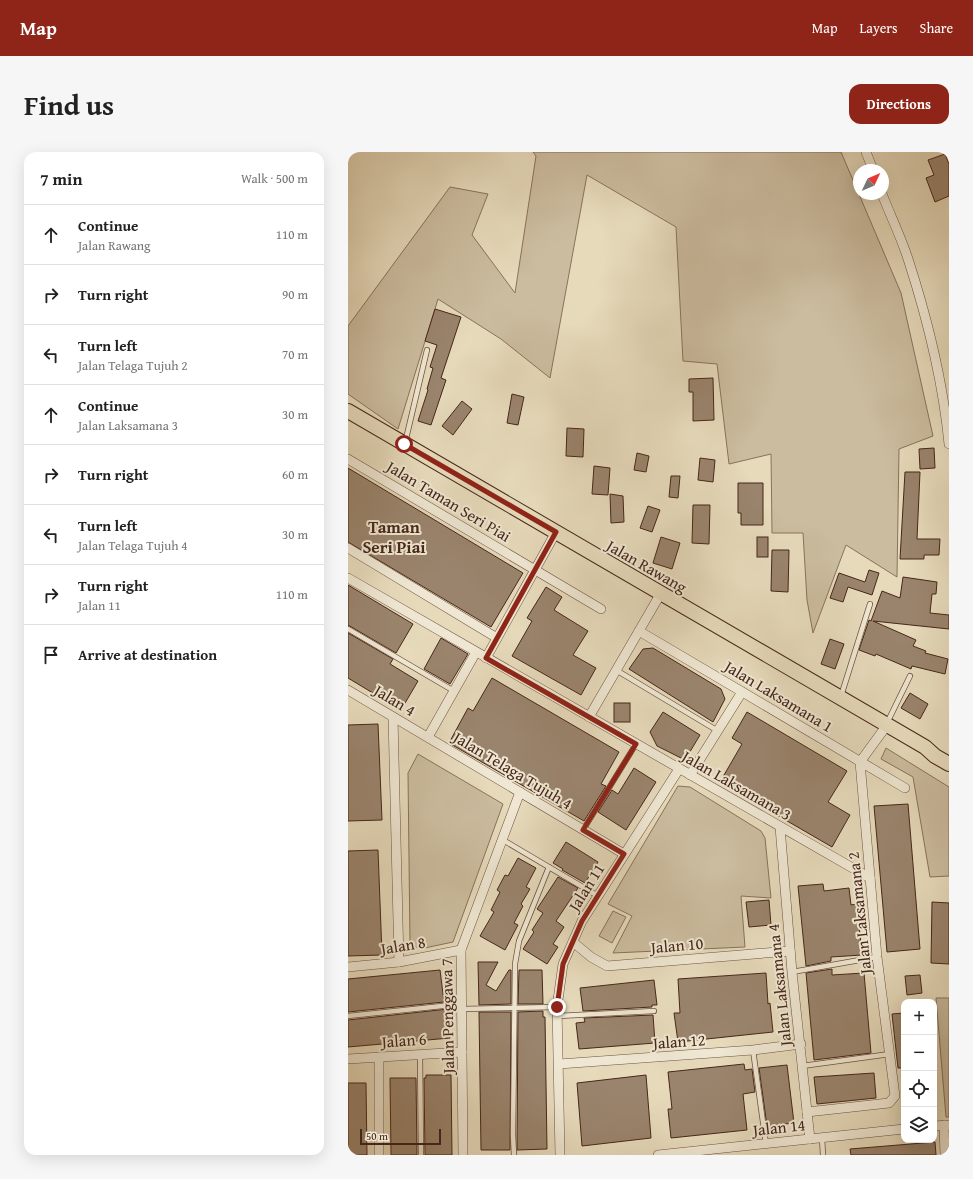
<!DOCTYPE html>
<meta charset="utf-8">
<style>
body{margin:0;font-family:"Gentium Book Plus",serif;background:#f6f6f6;color:#222}
.controls{position:absolute;right:12px;bottom:12px;display:grid;overflow:hidden;border-radius:8px;box-shadow:0 4px 16px #0002}
.controls button{width:36px;height:36px;display:grid;place-items:center;padding:0;border:0;border-bottom:1px solid #e0e0e0;background:#fff;color:#222;font:20px sans-serif}
.compass{position:absolute;left:505px;top:12px;width:36px;height:36px;border-radius:50%;background:#fff;box-shadow:0 4px 16px #0002;rotate:46deg}
.scale{position:absolute;left:12px;bottom:10px;width:81px;box-sizing:border-box;padding-left:4px;border:2px solid #472719;border-top:0;font-size:11px;line-height:14px;white-space:nowrap;color:#472719;-webkit-text-stroke:3px #efe7d3;paint-order:stroke}
.stop{position:absolute;width:12px;height:12px;margin:-9px;border:3px solid #8f2418;border-radius:50%;background:#fff}
.stop.end{background:#8f2418;border-color:#fff;box-shadow:0 1px 4px #0008}
.list{margin:0;padding:0;list-style:none}
h2{display:flex;justify-content:space-between;align-items:center;height:52px;margin:0;padding:0 16px;font-size:17px}
h2 small{font-size:13px;font-weight:400;color:#767676}
.list li{display:grid;grid-template-columns:26px 1fr auto;gap:12px;align-items:center;box-sizing:border-box;height:60px;padding:0 16px;border-top:1px solid #e0e0e0}
.list b{display:block;font-size:15px;white-space:nowrap}
.list p{margin:0;font-size:13px;white-space:nowrap;color:#767676}
.list em{font-size:13px;font-style:normal;color:#767676}
.icon{flex:none;width:22px;height:22px;fill:none;stroke:currentColor;stroke-width:2;stroke-linecap:round;stroke-linejoin:round}
.map{position:relative;flex:none;width:601px;height:1003px;overflow:hidden;border-radius:12px}
header{display:flex;align-items:center;gap:24px;box-sizing:border-box;height:56px;padding:0 20px;background:#8f2418;color:#fff}
header strong{font-size:19px}
nav{display:flex;gap:22px;margin-inline-start:auto;font-size:14px}
.intro{display:flex;align-items:center;justify-content:space-between;box-sizing:border-box;height:96px;padding:0 24px}
h1{margin:0;font-size:28px}
.button{padding:10px 18px;border-radius:12px;background:#8f2418;color:#fff;font-size:14px;font-weight:700}
main{display:flex;gap:24px;padding:0 24px}
aside{flex:1;background:#fff;border-radius:12px;box-shadow:0 4px 16px #0002}
.map>svg:first-child{display:block}
</style>
<header>
<strong>Map</strong>
<nav><a>Map</a><a>Layers</a><a>Share</a></nav>
</header>
<div class="intro"><h1>Find us</h1><a class="button">Directions</a></div>
<main>
<aside>
<h2>7 min<small>Walk · 500 m</small></h2>
<ul class="list">
<li><svg class="icon" aria-label="ahead" viewBox="0 0 24 24"><path d="M12 20V5M6 11l6-6 6 6"/></svg><div><b>Continue</b><p>Jalan Rawang</p></div><em>110 m</em></li>
<li><svg class="icon" aria-label="right" viewBox="0 0 24 24"><path d="M7 20v-9h11M14 6l5 5-5 5"/></svg><div><b>Turn right</b></div><em>90 m</em></li>
<li><svg class="icon" aria-label="left" viewBox="0 0 24 24"><path d="M17 20v-9H6M10 6l-5 5 5 5"/></svg><div><b>Turn left</b><p>Jalan Telaga Tujuh 2</p></div><em>70 m</em></li>
<li><svg class="icon" aria-label="ahead" viewBox="0 0 24 24"><path d="M12 20V5M6 11l6-6 6 6"/></svg><div><b>Continue</b><p>Jalan Laksamana 3</p></div><em>30 m</em></li>
<li><svg class="icon" aria-label="right" viewBox="0 0 24 24"><path d="M7 20v-9h11M14 6l5 5-5 5"/></svg><div><b>Turn right</b></div><em>60 m</em></li>
<li><svg class="icon" aria-label="left" viewBox="0 0 24 24"><path d="M17 20v-9H6M10 6l-5 5 5 5"/></svg><div><b>Turn left</b><p>Jalan Telaga Tujuh 4</p></div><em>30 m</em></li>
<li><svg class="icon" aria-label="right" viewBox="0 0 24 24"><path d="M7 20v-9h11M14 6l5 5-5 5"/></svg><div><b>Turn right</b><p>Jalan 11</p></div><em>110 m</em></li>
<li><svg class="icon" aria-label="arrive" viewBox="0 0 24 24"><path d="M6 21V4h12l-3 4 3 4H6"/></svg><div><b>Arrive at destination</b></div></li>
</ul>
</aside>
<div class="map">
<svg width="601" height="1003" viewBox="0 0 601 1003">
<rect width="100%" height="100%" fill="#e6dabb"/>
<filter id="stains"><feTurbulence type="fractalNoise" baseFrequency=".005" numOctaves="4"/><feColorMatrix values="0 0 0 0 .2 0 0 0 0 .09 0 0 0 0 .02 0 0 0 .5 -.17"/></filter>
<radialGradient id="worn" r=".72"><stop offset=".6" stop-color="#630" stop-opacity="0"/><stop offset="1" stop-color="#630" stop-opacity=".3"/></radialGradient>
<g fill="#cbbc9f" stroke="#89725c">
<path d="M185 0H493L553 141 585 284 551 297 549 425 498 393 465 481 459 448 455 381H424L423 302 381 312 369 212 335 209 328 75 239 23 202 226 153 187 90 147 50 277 0 242V174L102 35 140 42 124 83 167 141 188 4Z"/>
<path d="M538 596 601 635V724L582 725 565 625 533 607Z"/>
<path d="M70 602 155 652 105 790 72 797 62 792 60 621Z"/>
<path d="M330 634 342 635 413 679 417 686 423 746 393 744 397 795 265 801 284 764 260 752Z"/>
<path d="M265 759 278 765 264 791 251 784Z"/>
<path d="M588 846H601V965H598Z"/>
</g>
<g fill="#9a846d" stroke="#472719">
<path d="M597 2 601 12V44L587 50 578 26 586 23 580 8Z"/>
<path d="M87 157 113 165 93 226 98 228 83 273 70 269 80 238 79 237 85 216 82 215 89 193 77 189Z"/>
<path d="M365 226 366 268 345 269V240H341V227Z"/>
<path d="M164 242 176 245 170 273 159 271Z"/>
<path d="M114 249 124 257 105 283 94 274Z"/>
<path d="M219 276 236 277 235 305 218 304Z"/>
<path d="M586 296 587 316 572 317 571 297Z"/>
<path d="M289 301 301 304 298 320 286 318Z"/>
<path d="M352 306 367 308 365 330 350 328Z"/>
<path d="M246 314 262 316 260 343 244 342Z"/>
<path d="M0 316 175 421 143 475 0 390Z"/>
<path d="M557 320H572L569 387H592L591 403H576V407H552Z"/>
<path d="M323 324H332L330 346 321 345Z"/>
<path d="M390 331H415V373H393V361H390Z"/>
<path d="M262 342 275 344 276 370 263 371Z"/>
<path d="M345 353H362L361 392 344 391Z"/>
<path d="M300 354 312 358 304 380 292 376Z"/>
<path d="M313 385 332 391 324 417 305 411Z"/>
<rect x="409" y="385" width="11" height="20"/>
<path d="M424 398H441L440 440 423 439Z"/>
<path d="M521 418 531 421 524 443 500 435 495 450 482 446 491 421 517 430Z"/>
<path d="M555 425 589 430 588 442H584L582 461 601 463V477L525 469 568 488 565 494 578 499 577 501 600 507 597 522 564 514 563 517 528 502 527 504 511 498 521 468 523 469 534 439 552 446Z"/>
<path d="M0 433 65 472 48 501 0 473Z"/>
<path d="M198 435 214 445 206 458 240 479 225 503 248 516 233 543 164 504 184 469 179 466Z"/>
<path d="M0 481 45 507 42 512 70 529 53 558 0 526Z"/>
<path d="M93 486 120 502 102 532 76 517Z"/>
<path d="M482 487 496 492 487 517 473 512Z"/>
<path d="M305 496 373 537 377 547 365 570 281 517 295 497Z"/>
<path d="M144 526 271 600 253 632 258 634 236 669 101 591 120 556 125 559Z"/>
<path d="M562 541 580 552 572 567 553 556Z"/>
<rect x="266" y="551" width="16" height="19"/>
<path d="M315 560 352 583 337 608 309 594 302 580Z"/>
<path d="M399 560 499 619 480 650 502 663 484 695 372 630 394 592 384 586Z"/>
<path d="M30 572 34 668 0 669V573Z"/>
<path d="M286 616 308 630 278 678 250 660 264 638 270 642Z"/>
<path d="M560 652 572 797 539 800 526 654Z"/>
<path d="M218 690 250 710 237 731 214 718 215 717 205 711Z"/>
<path d="M30 698 34 803 0 804V699Z"/>
<path d="M170 706 188 716 178 735 182 737 173 752 175 754 166 771 170 773 157 798 132 784 146 760 143 758 152 740 149 738 157 723 160 724Z"/>
<path d="M210 725 230 736 208 769 216 775 205 792 210 795 199 812 175 797 186 780 184 778 195 761 189 757Z"/>
<path d="M475 732 476 739 501 736 503 753 509 752 514 803 483 805V809L458 814 450 734Z"/>
<path d="M421 748 423 773 401 775 398 750Z"/>
<path d="M584 750 601 751V812L583 811Z"/>
<path d="M130 810H150L138 833 148 839 161 818H163V852L131 853Z"/>
<path d="M484 817V823L516 821 523 901 466 908 458 821Z"/>
<path d="M92 818 96 850 0 860V827Z"/>
<path d="M171 818H194L195 852H170Z"/>
<path d="M418 821 420 852 422 851 425 880 330 890 326 861H332L330 827Z"/>
<path d="M572 823 574 841 559 843 557 824Z"/>
<path d="M306 828 309 853H304V855L235 859 232 836Z"/>
<path d="M100 857 102 886 0 895V868Z"/>
<path d="M195 859V865H197L199 997 169 998 170 860Z"/>
<path d="M131 860H163L162 998H133Z"/>
<path d="M556 861V916H550L544 862Z"/>
<path d="M305 863 307 891 231 897 228 871 237 870 236 866Z"/>
<path d="M396 912 397 918 404 917 407 940 395 942 399 978 323 986 320 957H324L320 920Z"/>
<path d="M439 913 446 971 419 974 411 916Z"/>
<path d="M526 921 528 946 469 952 466 925Z"/>
<path d="M78 923H103L104 1003H77L76 926H78Z"/>
<path d="M298 923 303 986 234 994 229 931Z"/>
<path d="M42 926H68L69 1003H43Z"/>
<path d="M0 931H18L19 1003H0Z"/>
<path d="M587 990 588 1003H503L502 997Z"/>
</g>
<g fill="none" stroke-linecap="round" stroke-linejoin="round">
<g stroke="#6f5442" stroke-width="6">
<g id="service">
<path d="M57 291 79 198"/>
<path d="M0 477 106 539"/>
<path d="M268 518 370 579"/>
<path d="M493 544 522 452"/>
<path d="M539 571 562 524"/>
<path d="M235 678 288 592"/>
<path d="M155 688 250 744"/>
<path d="M444 820 529 805"/>
<path d="M113 857 209 855"/>
<path d="M0 864 113 852"/>
<path d="M210 864 306 859"/>
<path d="M405 898 418 992"/>
<path d="M72 903 73 1003"/>
<path d="M454 914 542 902"/>
<path d="M474 986 475 1003"/>
<path d="M166 1003 165 983 167 812 171 789 201 715"/>
</g>
</g>
<g stroke="#6f5442" stroke-width="10">
<g id="minor">
<path d="M518 0 525 18"/>
<path d="M534 42C543 65 554 87 561 110 580 169 595 230 601 292"/>
<path d="M0 307 253 457"/>
<path d="M0 396 149 486"/>
<path d="M0 426 522 726"/>
<path d="M291 479 557 636"/>
<path d="M138 506 208 380"/>
<path d="M0 538 276 702"/>
<path d="M45 565 51 810"/>
<path d="M241 565 313 441"/>
<path d="M80 585 128 500"/>
<path d="M342 623 394 540"/>
<path d="M432 675 444 820 462 987"/>
<path d="M225 790 243 805 259 814 442 799"/>
<path d="M0 815 51 810 113 798"/>
<path d="M31 905V1003"/>
<path d="M0 907 114 900"/>
<path d="M211 912 405 898 453 892"/>
<path d="M459 960 541 951 547 944 529 805 512 610 539 573"/>
<path d="M596 973 597 1003"/>
<path d="M586 974 601 973"/>
<path d="M115 1003 113 798 172 640"/>
<path d="M212 1003 209 855 215 812 234 769 331 617"/>
<path d="M310 1003 556 977"/>
</g>
</g>
<g stroke="#472719" stroke-width="16">
<path id="primary" d="M0 259 577 595 587 604 601 612"/>
</g>
<use href="#service" stroke="#efe7d3" stroke-width="4.5"/>
<use href="#minor" stroke="#efe7d3" stroke-width="9"/>
<use href="#primary" stroke="#e6dabb" stroke-width="14"/>
</g>
<g fill="none" stroke-linecap="round" stroke-linejoin="round">
<path stroke="#8f2418" stroke-width="5" d="M56 292 208 380 138 506 288 592 235 678 276 702 234 769 215 812 209 855"/>
</g>
<g text-anchor="middle" stroke-width="4" stroke-linejoin="round" paint-order="stroke">
<g font-size="16" fill="#472719" stroke="#efe7d3">
<text transform="translate(101 349) rotate(31)" y="6">Jalan Taman Seri Piai</text>
<text transform="translate(299 414) rotate(30)" y="6">Jalan Rawang</text>
<text transform="translate(431 544) rotate(31)" y="6">Jalan Laksamana 1</text>
<text transform="translate(47 548) rotate(31)" y="6">Jalan 4</text>
<text transform="translate(165 618) rotate(31)" y="6">Jalan Telaga Tujuh 4</text>
<text transform="translate(389 633) rotate(30)" y="6">Jalan Laksamana 3</text>
<text transform="translate(238 735) rotate(-58)" y="6">Jalan 11</text>
<text transform="translate(511 761) rotate(-96)" y="6">Jalan Laksamana 2</text>
<text transform="translate(55 793) rotate(-9)" y="6">Jalan 8</text>
<text transform="translate(329 793) rotate(-5)" y="6">Jalan 10</text>
<text transform="translate(431 833) rotate(-96)" y="6">Jalan Laksamana 4</text>
<text transform="translate(99 864) rotate(-91)" y="6">Jalan Penggawa 7</text>
<text transform="translate(56 888) rotate(-4)" y="6">Jalan 6</text>
<text transform="translate(331 889) rotate(-4)" y="6">Jalan 12</text>
<text transform="translate(431 975) rotate(-6)" y="6">Jalan 14</text>
</g>
<g font-size="17" font-weight="bold" fill="#472719" stroke="#efe7d3">
<text x="46" y="381">Taman<tspan x="46" dy="20">Seri Piai</tspan></text>
</g>
</g>
<rect width="100%" height="100%" filter="url(#stains)"/>
<rect width="100%" height="100%" fill="url(#worn)"/>
</svg>
<div class="controls">
<button>+</button>
<button>−</button>
<button><svg class="icon" aria-label="locate" viewBox="0 0 24 24"><circle cx="12" cy="12" r="6"/><path d="M12 2v4M12 18v4M2 12h4M18 12h4"/></svg></button>
<button><svg class="icon" aria-label="layers" viewBox="0 0 24 24"><path d="M12 4l9 5-9 5-9-5zM3 14l9 5 9-5"/></svg></button>
</div>
<svg class="compass" viewBox="-18 -18 36 36"><path d="M0-13l5 13h-10z" fill="#e53935"/><path d="M0 13l5-13h-10z" fill="#767676"/></svg>
<div class="scale">50 m</div>
<div class="stop" style="left:56px;top:292px"></div>
<div class="stop end" style="left:209px;top:855px"></div>
</div>
</main>
